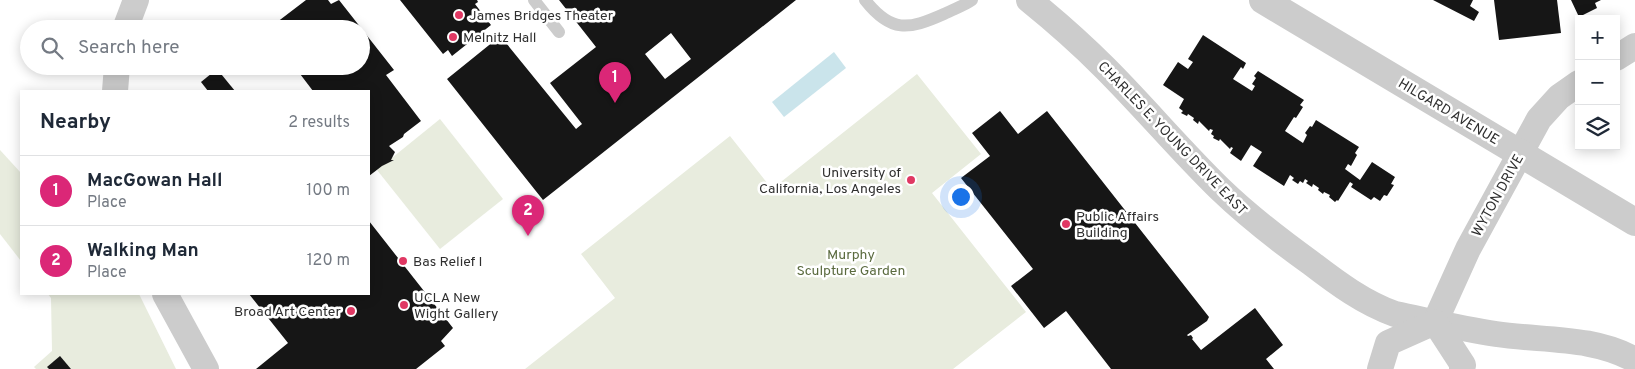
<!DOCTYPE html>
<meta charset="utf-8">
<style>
body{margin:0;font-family:Overpass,sans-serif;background:#f6f6f7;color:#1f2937}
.controls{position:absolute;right:15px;top:15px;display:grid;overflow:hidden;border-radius:0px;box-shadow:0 2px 12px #0003}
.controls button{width:45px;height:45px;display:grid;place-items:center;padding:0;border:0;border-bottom:1px solid #e0e1e3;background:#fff;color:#1f2937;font:25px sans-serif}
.you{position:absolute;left:960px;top:196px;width:18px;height:18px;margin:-12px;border:4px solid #fff;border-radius:50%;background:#1a73e8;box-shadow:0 0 0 8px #1a73e833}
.badge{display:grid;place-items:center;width:32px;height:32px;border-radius:50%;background:#db2777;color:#fff;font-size:16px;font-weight:700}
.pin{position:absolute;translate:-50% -41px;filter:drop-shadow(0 1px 2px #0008)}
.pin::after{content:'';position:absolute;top:26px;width:18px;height:15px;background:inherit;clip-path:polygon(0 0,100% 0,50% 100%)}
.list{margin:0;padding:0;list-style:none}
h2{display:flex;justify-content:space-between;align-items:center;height:65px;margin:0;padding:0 20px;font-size:21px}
h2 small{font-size:16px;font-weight:400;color:#747a83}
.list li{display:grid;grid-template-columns:32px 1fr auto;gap:15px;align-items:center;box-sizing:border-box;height:70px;padding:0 20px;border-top:1px solid #e0e1e3}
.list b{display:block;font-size:19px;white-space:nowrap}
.list p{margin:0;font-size:16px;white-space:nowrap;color:#747a83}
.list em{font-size:16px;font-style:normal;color:#747a83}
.icon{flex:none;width:28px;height:28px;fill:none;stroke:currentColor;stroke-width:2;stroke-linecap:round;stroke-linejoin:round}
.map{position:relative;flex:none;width:1635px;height:369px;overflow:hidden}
.search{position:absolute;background:#fff;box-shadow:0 2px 12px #0003;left:20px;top:20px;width:350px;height:55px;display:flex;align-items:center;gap:12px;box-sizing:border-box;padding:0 18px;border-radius:28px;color:#747a83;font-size:19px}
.panel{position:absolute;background:#fff;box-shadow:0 2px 12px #0003;left:20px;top:90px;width:350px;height:205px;border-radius:0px}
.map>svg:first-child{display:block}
</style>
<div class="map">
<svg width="1635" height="369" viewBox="0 0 1635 369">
<rect width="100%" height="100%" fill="#fff"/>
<g fill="#e8ecde">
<path d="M917 74 981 154 932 193 1026 312 953 369H525L615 298 581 254 730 136 772 189Z"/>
<path d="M440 119 503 199 440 249 377 170Z"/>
<path d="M0 150 21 173V261L0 234Z"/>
<path d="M48 294H139L176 369H36L34 367 52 351 51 298Z"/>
</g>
<path fill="#cae4eb" d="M834 52 846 68 784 117 772 102Z"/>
<g fill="#161616" fill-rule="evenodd">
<path d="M306 0H328L331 4 339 0 394 70 386 75 421 121 404 134 403 137 389 146 395 152 391 160H394L382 166 369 176V91H313L294 66H361V29H268Z"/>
<path d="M400 0H477L478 2 475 4 491 25 452 56 448 50 443 54Z"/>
<path d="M559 0H796L543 200 447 79 504 33 502 38 576 129 582 124 550 83 596 47ZM671 33 691 59 665 79 645 54Z"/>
<path d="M1433 0H1473L1470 6 1479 12 1474 21Z"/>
<path d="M1494 0H1557L1561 33 1499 40Z"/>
<path d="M1571 0H1601L1595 3 1597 8 1579 17Z"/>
<path d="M1203 35 1246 63 1243 69 1241 67 1233 79 1252 91 1255 86 1252 84 1256 78 1254 76 1258 71 1304 100 1300 105 1303 107 1296 118 1294 117 1285 131 1303 143 1307 135 1305 133 1310 126 1312 127 1316 120 1359 147 1355 153 1357 155 1351 166 1348 164 1345 169 1360 180 1372 162 1395 177 1391 184 1394 185 1387 196 1384 195 1380 201 1374 197 1371 200 1351 187 1353 184 1350 182 1338 201 1337 200 1335 202 1329 197 1330 195 1324 192 1323 194 1318 190 1319 188 1313 184 1312 187 1306 183 1308 181 1305 179 1303 183 1300 181 1298 184 1292 180 1294 178 1290 175 1284 186 1253 166 1262 152 1251 145 1241 161 1230 153 1233 148 1231 147 1230 149 1220 139 1219 141 1213 138 1214 136 1211 134 1213 130 1210 129 1209 131 1199 121 1198 124 1193 120 1194 118 1188 114 1187 116 1181 113 1183 111 1179 108 1184 99 1163 85 1178 62 1188 69 1193 62 1188 59Z"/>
<path d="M217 69 235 91H208L201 82Z"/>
<path d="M1000 111 1018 134 1047 111 1209 317 1207 321 1187 335 1188 336 1191 335 1193 338 1192 339 1201 350 1255 308 1283 345 1266 359 1274 369H1111L1066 311 1044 328 1011 286 1033 269 961 178 990 156 972 133Z"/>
<path d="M369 221 453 328 441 341 445 346 416 369H256L288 343 249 294H369Z"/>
<path d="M60 356 71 369H49L47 367Z"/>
</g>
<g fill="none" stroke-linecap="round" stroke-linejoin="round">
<g stroke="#ccc" stroke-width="12">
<path d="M534 0 559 32"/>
<path d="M865 0C891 33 908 30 944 14 953 9 964 6 972 0"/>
</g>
<g stroke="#ccc" stroke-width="26">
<path d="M1029 0C1055 21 1081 44 1105 68 1144 107 1180 150 1220 189 1248 216 1279 240 1311 263 1337 283 1364 303 1395 314 1429 321 1462 329 1496 334 1542 341 1593 336 1635 360"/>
<path d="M125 29 136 0"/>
<path d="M1616 58 1635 46"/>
<path d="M115 91 117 66"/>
<path d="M165 294 206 369"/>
<path d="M1435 322 1468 249 1539 119 1559 97 1579 83"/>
<path d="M1380 369 1388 343 1435 322 1463 365 1462 369"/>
</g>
<path stroke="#ccc" stroke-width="28" d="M1263 0 1635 222"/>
</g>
<g fill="#e03863" stroke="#fff" stroke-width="2">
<circle cx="459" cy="15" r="5"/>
<circle cx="453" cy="37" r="5"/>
<circle cx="911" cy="180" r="5"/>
<circle cx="1066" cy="224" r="5"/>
<circle cx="403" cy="261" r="5"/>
<circle cx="404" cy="305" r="5"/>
<circle cx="351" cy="311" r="5"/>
</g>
<g text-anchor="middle" stroke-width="5" stroke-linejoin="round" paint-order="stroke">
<g font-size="14" fill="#2f2f2f" stroke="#fff" text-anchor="start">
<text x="469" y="20">James Bridges Theater</text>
<text x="463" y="42">Melnitz Hall</text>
<text x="901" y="177" text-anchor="end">University of<tspan x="901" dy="16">California, Los Angeles</tspan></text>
<text x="1076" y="221">Public Affairs<tspan x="1076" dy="16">Building</tspan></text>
<text x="413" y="266">Bas Relief I</text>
<text x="414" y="302">UCLA New<tspan x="414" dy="16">Wight Gallery</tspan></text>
<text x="341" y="316" text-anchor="end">Broad Art Center</text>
</g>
<g font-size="14" fill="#2f2f2f" stroke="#fff">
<text transform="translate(1449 111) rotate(31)" y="5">HILGARD AVENUE</text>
<text transform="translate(1173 138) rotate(46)" y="5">CHARLES E. YOUNG DRIVE EAST</text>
<text transform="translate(1497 195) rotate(-61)" y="5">WYTON DRIVE</text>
</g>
<g font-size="14" fill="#5a6a3e" stroke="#fff">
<text x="851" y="259">Murphy<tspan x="851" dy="16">Sculpture Garden</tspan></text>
</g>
</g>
</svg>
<div class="controls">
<button>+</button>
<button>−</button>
<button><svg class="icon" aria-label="layers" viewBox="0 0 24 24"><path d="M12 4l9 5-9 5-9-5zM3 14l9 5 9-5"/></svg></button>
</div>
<div class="you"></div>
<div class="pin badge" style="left:615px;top:103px">1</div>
<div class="pin badge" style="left:528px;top:236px">2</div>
<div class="search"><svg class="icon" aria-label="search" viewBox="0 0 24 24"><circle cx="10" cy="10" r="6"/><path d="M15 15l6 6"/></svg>Search here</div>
<section class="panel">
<h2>Nearby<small>2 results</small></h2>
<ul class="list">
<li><span class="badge">1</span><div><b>MacGowan Hall</b><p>Place</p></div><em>100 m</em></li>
<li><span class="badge">2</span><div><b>Walking Man</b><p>Place</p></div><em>120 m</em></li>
</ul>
</section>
</div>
